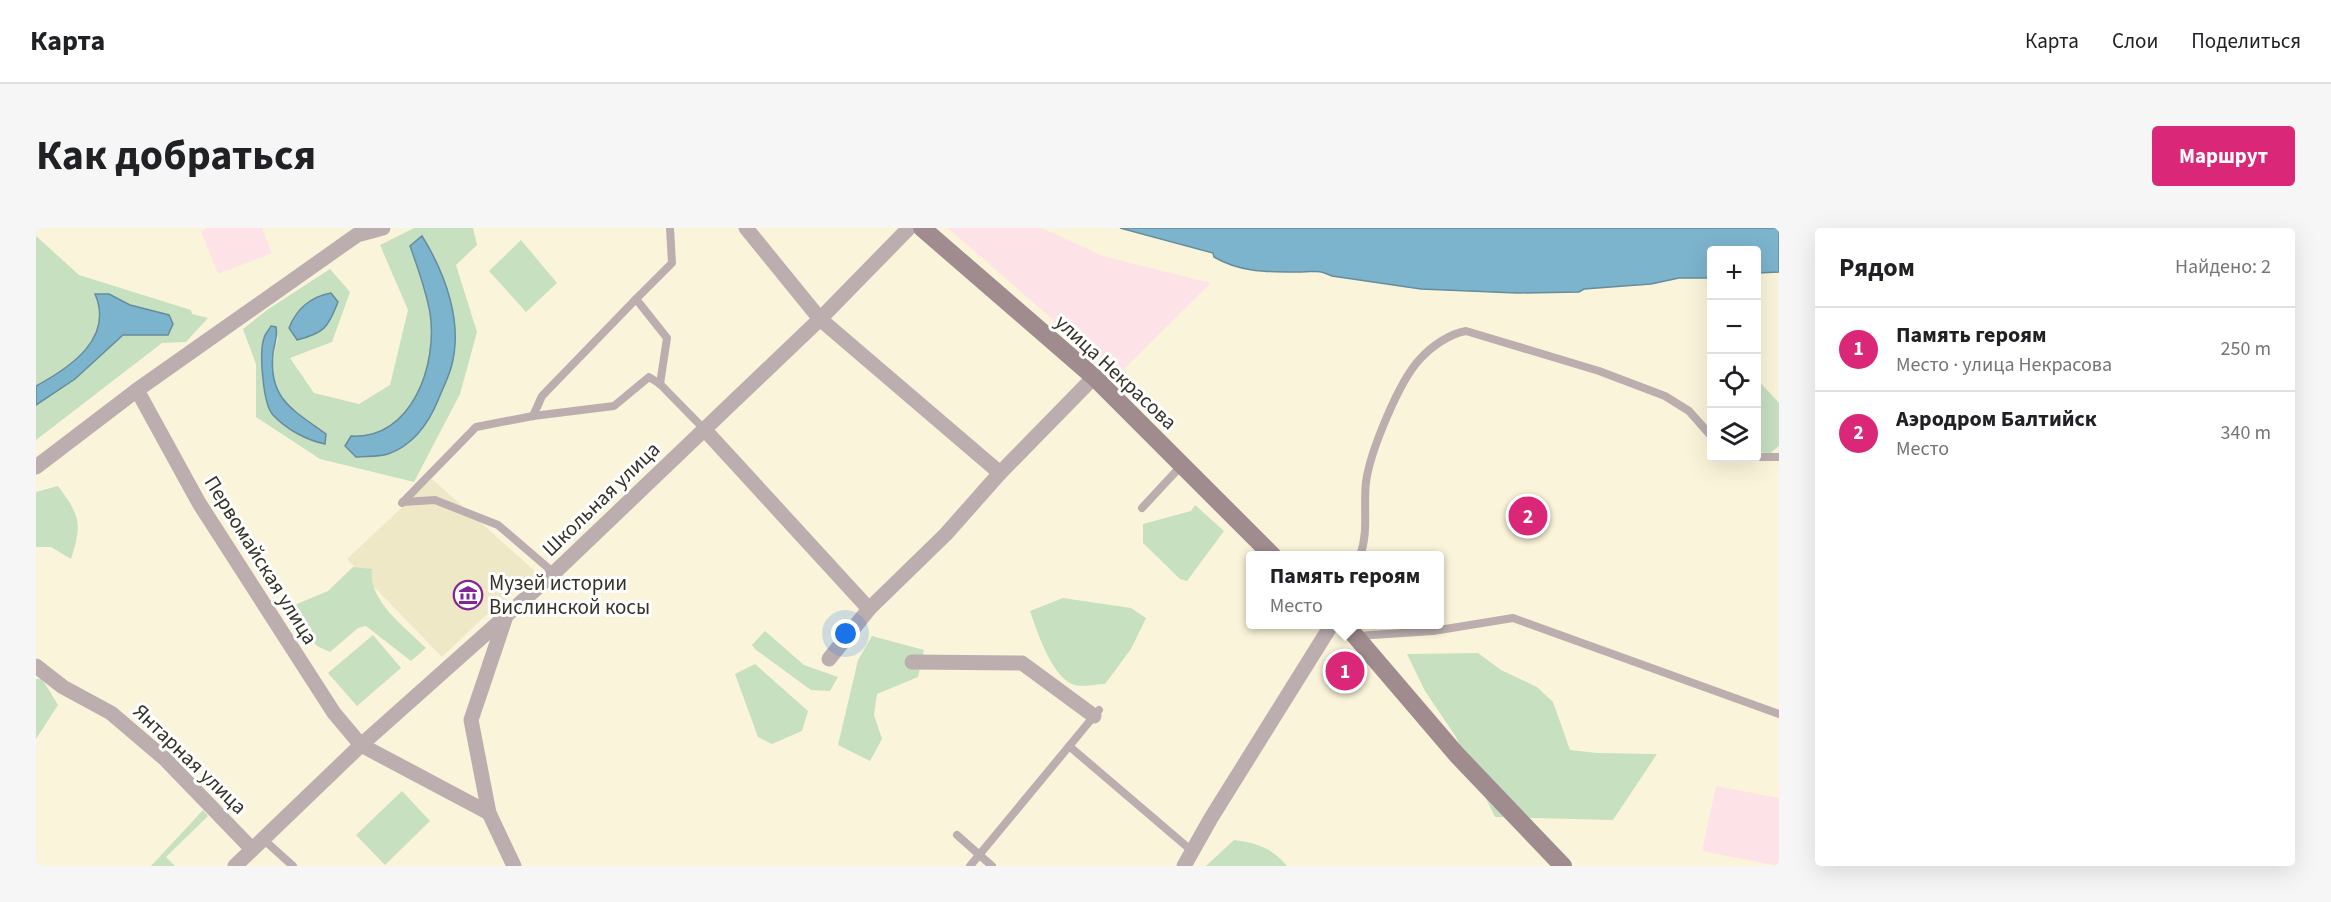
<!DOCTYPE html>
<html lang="ru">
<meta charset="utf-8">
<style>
body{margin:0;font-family:"Source Sans 3",sans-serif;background:#f6f6f6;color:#202124}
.controls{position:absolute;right:18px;top:18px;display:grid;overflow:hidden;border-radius:6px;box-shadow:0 6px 24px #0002}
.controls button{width:54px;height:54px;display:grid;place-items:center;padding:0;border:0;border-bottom:2px solid #e0e0e0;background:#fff;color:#202124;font:30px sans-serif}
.you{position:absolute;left:810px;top:406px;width:21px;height:21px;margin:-15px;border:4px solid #fff;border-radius:50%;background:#1a73e8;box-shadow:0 0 0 9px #1a73e833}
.badge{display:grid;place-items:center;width:39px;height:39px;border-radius:50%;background:#db2777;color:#fff;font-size:20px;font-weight:700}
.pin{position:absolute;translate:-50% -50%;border:3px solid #fff;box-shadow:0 2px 6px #0006}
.popup{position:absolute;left:1210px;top:323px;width:198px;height:78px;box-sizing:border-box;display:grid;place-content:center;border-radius:6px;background:#fff;filter:drop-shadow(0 2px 4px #0005);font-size:20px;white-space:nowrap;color:#757577}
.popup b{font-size:22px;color:#202124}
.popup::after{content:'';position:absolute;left:50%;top:100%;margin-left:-12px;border:12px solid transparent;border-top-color:#fff}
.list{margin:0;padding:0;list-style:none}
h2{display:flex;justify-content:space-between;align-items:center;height:78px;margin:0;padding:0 24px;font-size:26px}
h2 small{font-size:20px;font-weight:400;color:#757577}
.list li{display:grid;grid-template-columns:39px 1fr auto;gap:18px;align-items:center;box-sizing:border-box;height:84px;padding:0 24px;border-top:2px solid #e0e0e0}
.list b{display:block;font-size:22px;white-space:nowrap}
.list p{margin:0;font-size:20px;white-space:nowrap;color:#757577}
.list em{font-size:20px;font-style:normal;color:#757577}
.icon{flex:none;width:33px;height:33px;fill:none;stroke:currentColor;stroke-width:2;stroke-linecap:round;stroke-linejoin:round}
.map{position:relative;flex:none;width:1743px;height:638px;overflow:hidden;border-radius:6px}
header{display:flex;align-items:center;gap:36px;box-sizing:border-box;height:84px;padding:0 30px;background:#fff;border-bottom:2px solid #e0e0e0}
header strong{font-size:28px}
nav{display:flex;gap:33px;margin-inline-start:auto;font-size:21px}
.intro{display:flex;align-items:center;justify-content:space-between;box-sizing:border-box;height:144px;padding:0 36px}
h1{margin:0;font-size:42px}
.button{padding:15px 27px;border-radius:6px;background:#db2777;color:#fff;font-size:21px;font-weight:700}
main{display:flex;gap:36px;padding:0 36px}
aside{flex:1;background:#fff;border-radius:6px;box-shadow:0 6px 24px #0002}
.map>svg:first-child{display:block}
</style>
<header>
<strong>Карта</strong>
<nav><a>Карта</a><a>Слои</a><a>Поделиться</a></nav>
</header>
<div class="intro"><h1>Как добраться</h1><a class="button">Маршрут</a></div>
<main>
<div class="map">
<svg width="1743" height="638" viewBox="0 0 1743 638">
<rect width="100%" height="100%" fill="#faf5da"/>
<path fill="#efe8c7" d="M396 251 501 345 448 389 406 429 311 331Z"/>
<g fill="#fde2e7">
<path d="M172 0H226L236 25 182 46 165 3Z"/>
<path d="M912 0H1006L1067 28 1175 55 1081 148Z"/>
<path d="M1680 558 1743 570V638L1666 623Z"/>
</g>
<g fill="#c7e0c0" fill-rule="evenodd">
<path d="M378 0H437L441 17 420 37 441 104 424 166 378 254 284 231 220 189V136L207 101 231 82 294 41 314 64 296 114 254 130 278 165 323 176 354 157 372 82 344 17ZM374 19 419 102 350 227 320 229 309 218 315 208C376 212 402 137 394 85 390 63 382 40 374 19ZM295 65 260 112 253 100C262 80 275 69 295 65ZM236 98 242 110C231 149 237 171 272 192L277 213 252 200 235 185Z"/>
<path d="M0 8 43 47 155 82 156 86 172 90 150 114 126 115 0 212Z"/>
<path d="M485 12 521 55 490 84 453 43Z"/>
<path d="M1720 150 1743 175V218L1733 226 1721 223Z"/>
<path d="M22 258C45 289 46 296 35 331L15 319H0V264Z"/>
<path d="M1159 277 1188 303 1151 353 1144 351 1107 315V296L1155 283Z"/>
<path d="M317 339 336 341C331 372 370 400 390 420L375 433 330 398 322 400 294 424 281 418 253 383 261 376 292 363Z"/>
<path d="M1027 370 1095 380 1110 390 1095 421 1069 456C1060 456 1044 460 1036 456 1015 447 1001 403 994 383Z"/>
<path d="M729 403 768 437 802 449 794 463 775 462 720 422 716 417Z"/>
<path d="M337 407 365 440 321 478 292 445Z"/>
<path d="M836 408 888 422 882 449 841 466 838 487 846 511 834 533 802 517 822 432Z"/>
<path d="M1442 425 1465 442 1501 459 1517 474 1534 522 1561 525 1621 526 1577 592 1459 589 1420 509 1389 463 1371 426Z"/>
<path d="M719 436 772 483 766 503 736 516 722 509 699 446Z"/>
<path d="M0 451H6L22 477 0 511Z"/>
<path d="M366 563 394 593 349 637 320 607Z"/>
<path d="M167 582 172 588 130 629 139 638H115Z"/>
<path d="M1198 612C1221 615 1236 620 1251 638H1170Z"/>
</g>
<g fill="#7cb3cd" stroke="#678c9c" stroke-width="1.5">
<path d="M1084 0H1743V44L1721 45 1720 22H1676L1675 50H1643L1615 56 1548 61 1543 64 1481 65 1385 61 1296 48C1281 41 1280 44 1265 44 1234 44 1205 45 1178 29L1177 25Z"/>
<path d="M386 8C409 45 428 95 415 140 412 150 407 160 403 170 393 195 378 217 352 226 342 229 330 228 320 229L309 218 315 208C376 212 402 136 394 85 390 62 382 40 374 18Z"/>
<path d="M295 65 302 74C292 100 288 105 261 112L253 100C261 80 274 69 295 65Z"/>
<path d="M59 66H73L94 77 133 87 137 96 132 107H87L39 151 0 177V158C35 139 78 110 59 66Z"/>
<path d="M235 98 240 99C242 110 238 116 237 126 232 172 259 183 290 206L289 216C270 212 250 201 237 187 227 177 223 124 228 110 229 106 233 102 235 98Z"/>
</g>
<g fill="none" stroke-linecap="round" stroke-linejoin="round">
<g stroke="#bcaeaf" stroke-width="8">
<path d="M624 156 631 110 600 71 636 35 634 0"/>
<path d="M497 188 506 168 600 71"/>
<path d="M1720 229H1743"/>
<path d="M367 274 399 272 462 297 518 345"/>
<path d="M366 275 440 199 497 188 578 178 613 149 624 156 668 201"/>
<path d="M1106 280 1145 238"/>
<path d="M1324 328C1333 303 1327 279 1330 254 1334 224 1363 153 1384 131 1396 118 1413 106 1430 103L1563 143 1629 168 1653 183 1676 209"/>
<path d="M1321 408 1397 403 1477 390 1743 486"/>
<path d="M1033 518 1156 623"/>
<path d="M921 607 956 638"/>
<path d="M227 611 257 638"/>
<path d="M934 638 1063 482"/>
</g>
<g stroke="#bcaeaf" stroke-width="15">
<path d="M710 0 784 91 964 245"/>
<path d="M101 162 163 275 298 485 325 517 453 585"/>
<path d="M668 201 833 381"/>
<path d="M0 239 101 162 321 7 347 0"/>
<path d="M469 391 435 492 453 585 478 638"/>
<path d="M793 431 833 381 910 306 964 245 1058 149"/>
<path d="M876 434 986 435 1058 488"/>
<path d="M0 438 27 459 75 485 129 531 215 620"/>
<path d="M199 638 325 517 518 345 784 91 873 0"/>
<path d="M1148 638 1175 590 1296 396"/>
</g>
<g stroke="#a08c8e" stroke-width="18">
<path d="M886 0 1058 149 1237 328"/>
<path d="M1309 396 1421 527 1527 638"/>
</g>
</g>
<defs>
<g id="museum-ring" transform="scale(1.5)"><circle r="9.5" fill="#fff" stroke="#7f2795" stroke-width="1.5"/><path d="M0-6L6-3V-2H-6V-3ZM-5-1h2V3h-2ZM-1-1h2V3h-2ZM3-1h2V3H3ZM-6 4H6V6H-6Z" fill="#7f2795"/></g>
</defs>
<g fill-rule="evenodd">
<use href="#museum-ring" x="432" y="367"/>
</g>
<g text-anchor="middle" stroke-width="6" stroke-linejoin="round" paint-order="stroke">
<g font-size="21" fill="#353228" stroke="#fff">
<text transform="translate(1080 144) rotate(43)" y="7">улица Некрасова</text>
<text transform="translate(565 271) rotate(-44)" y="7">Школьная улица</text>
<text transform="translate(225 332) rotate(58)" y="7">Первомайская улица</text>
<text transform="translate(154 531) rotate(44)" y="7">Янтарная улица</text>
</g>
<g font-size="21" fill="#353228" stroke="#fff" text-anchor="start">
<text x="453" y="362">Музей истории<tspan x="453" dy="24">Вислинской косы</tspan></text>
</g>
</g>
</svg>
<div class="controls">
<button>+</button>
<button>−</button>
<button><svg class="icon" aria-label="locate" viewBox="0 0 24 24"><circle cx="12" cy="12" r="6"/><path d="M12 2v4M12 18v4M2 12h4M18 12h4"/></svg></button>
<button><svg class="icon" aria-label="layers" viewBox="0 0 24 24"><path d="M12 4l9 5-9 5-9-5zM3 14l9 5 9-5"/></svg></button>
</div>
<div class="you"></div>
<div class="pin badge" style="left:1309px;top:443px">1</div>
<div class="popup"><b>Память героям</b>Место</div>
<div class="pin badge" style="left:1492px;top:288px">2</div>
</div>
<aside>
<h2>Рядом<small>Найдено: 2</small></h2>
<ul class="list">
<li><span class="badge">1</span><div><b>Память героям</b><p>Место · улица Некрасова</p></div><em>250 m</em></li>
<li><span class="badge">2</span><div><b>Аэродром Балтийск</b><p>Место</p></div><em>340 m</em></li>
</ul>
</aside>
</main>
